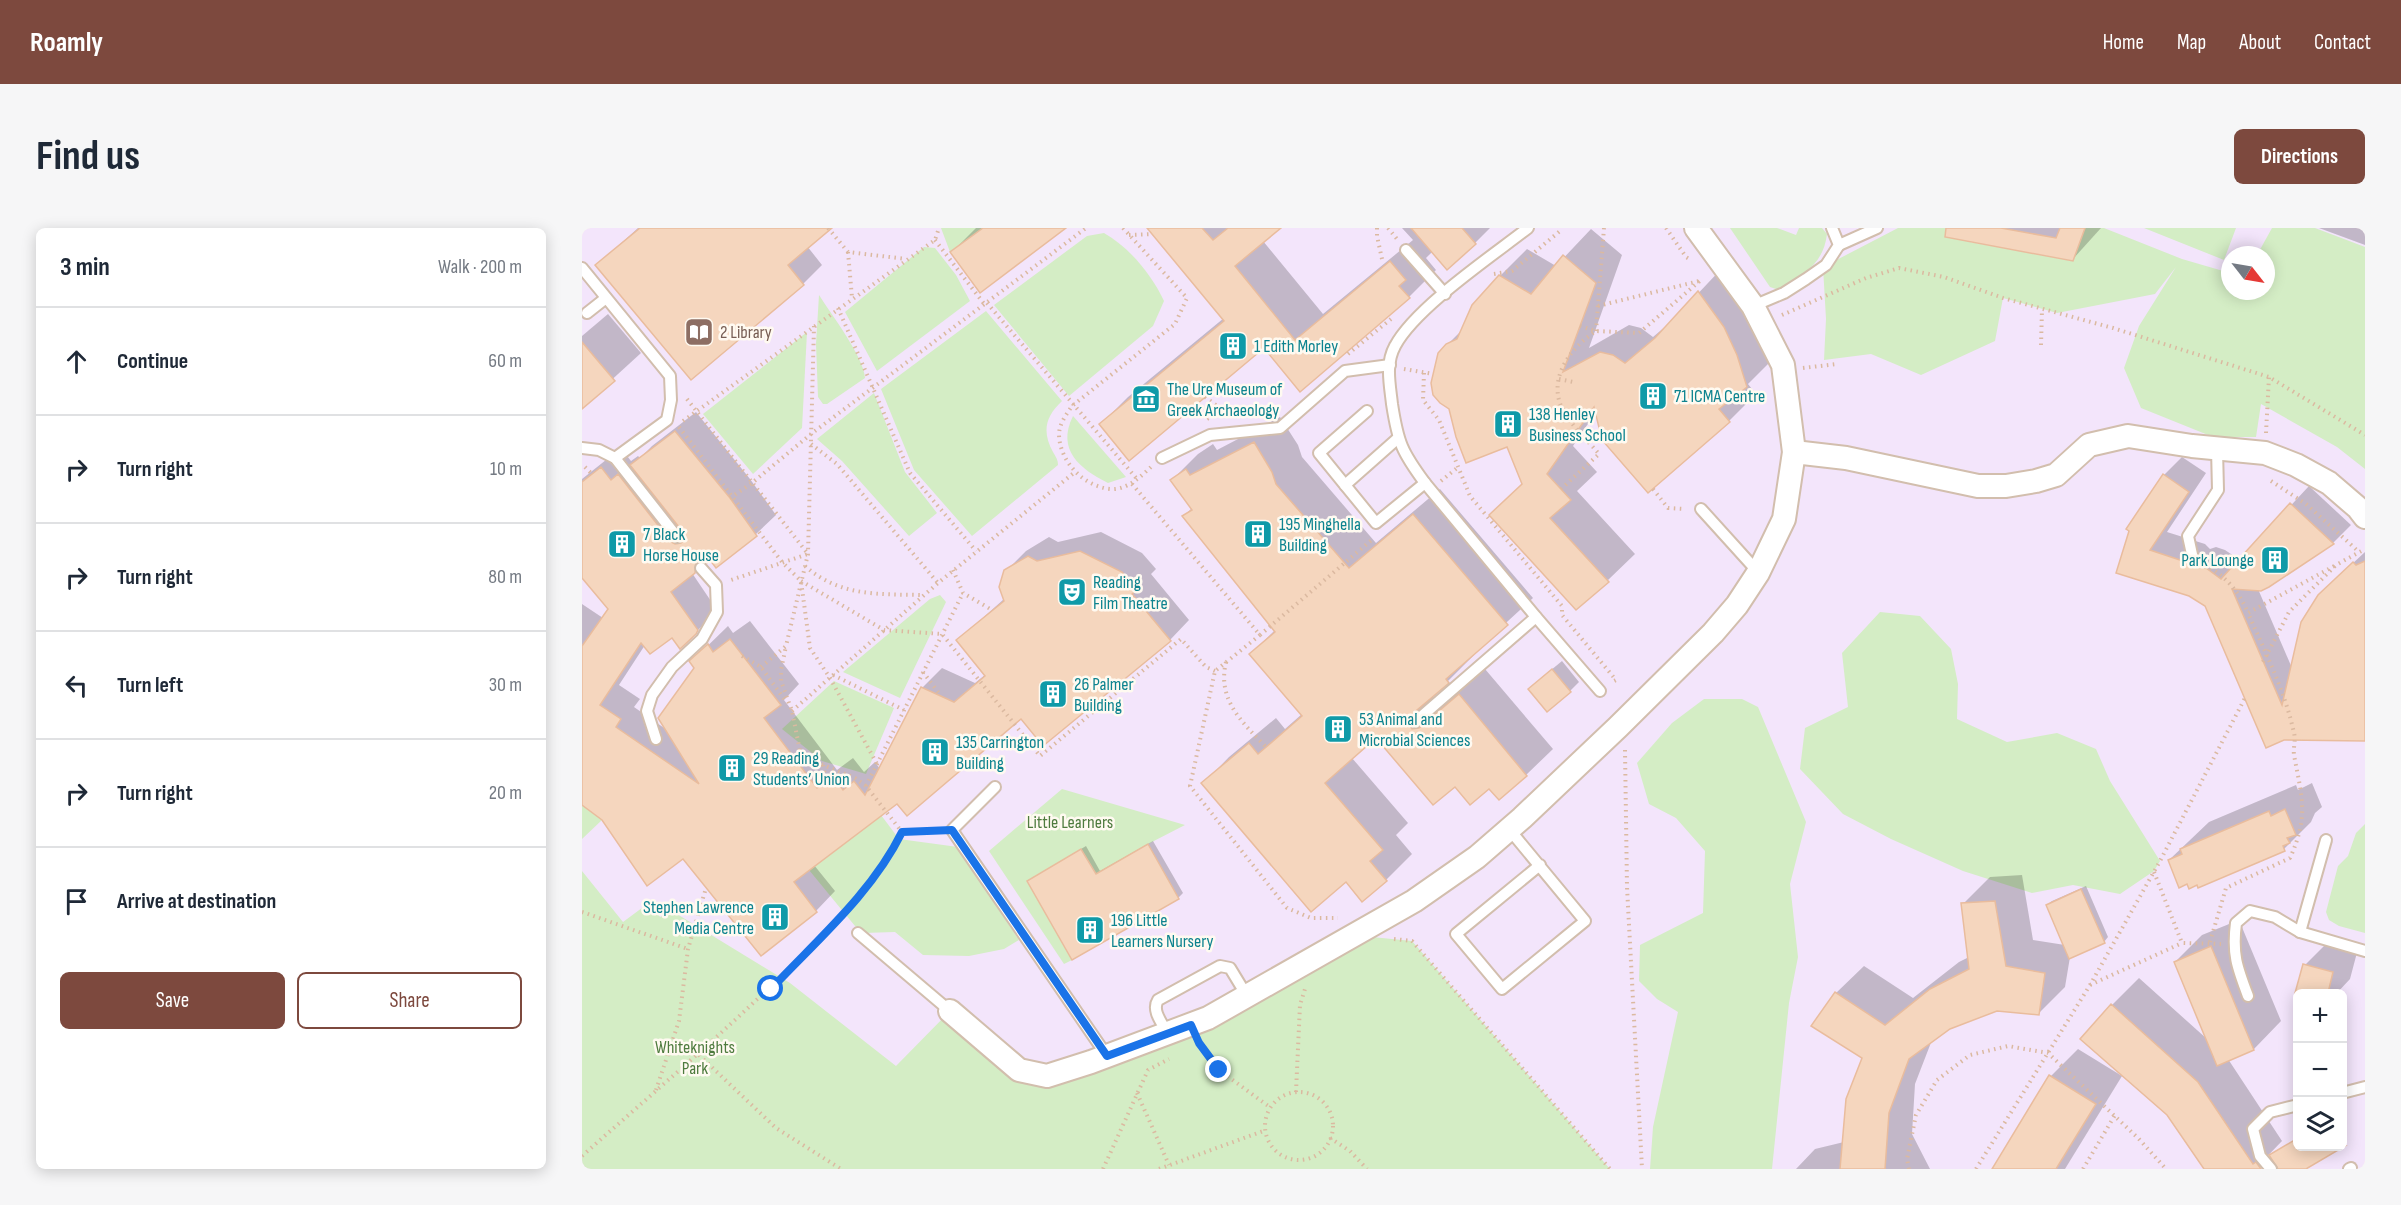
<!DOCTYPE html>
<meta charset="utf-8">
<style>
body{margin:0;font-family:"Sofia Sans Condensed",sans-serif;background:#f6f6f7;color:#1f2937}
.controls{position:absolute;right:18px;bottom:18px;display:grid;overflow:hidden;border-radius:9px;box-shadow:0 3px 15px #0003}
.controls button{width:54px;height:54px;display:grid;place-items:center;padding:0;border:0;border-bottom:2px solid #e0e1e3;background:#fff;color:#1f2937;font:30px sans-serif}
.compass{position:absolute;left:1639px;top:18px;width:54px;height:54px;border-radius:50%;background:#fff;box-shadow:0 3px 15px #0003;rotate:121deg}
.stop{position:absolute;width:18px;height:18px;margin:-14px;border:4px solid #1a73e8;border-radius:50%;background:#fff}
.stop.end{background:#1a73e8;border-color:#fff;box-shadow:0 2px 6px #0008}
.list{margin:0;padding:0;list-style:none}
h2{display:flex;justify-content:space-between;align-items:center;height:78px;margin:0;padding:0 24px;font-size:26px}
h2 small{font-size:20px;font-weight:400;color:#747a83}
.list li{display:grid;grid-template-columns:39px 1fr auto;gap:18px;align-items:center;box-sizing:border-box;height:108px;padding:0 24px;border-top:2px solid #e0e1e3}
.list b{display:block;font-size:22px;white-space:nowrap}
.list em{font-size:20px;font-style:normal;color:#747a83}
.actions{display:flex;gap:12px;padding:18px 24px}
.actions a{flex:1;padding:14px 0;border:2px solid #7d493e;border-radius:9px;text-align:center;font-size:21px;color:#7d493e}
.actions .main{background:#7d493e;color:#fff}
.icon{flex:none;width:33px;height:33px;fill:none;stroke:currentColor;stroke-width:2;stroke-linecap:round;stroke-linejoin:round}
.map{position:relative;flex:none;width:1783px;height:941px;overflow:hidden;border-radius:9px}
header{display:flex;align-items:center;gap:36px;box-sizing:border-box;height:84px;padding:0 30px;background:#7d493e;color:#fff}
header strong{font-size:28px}
nav{display:flex;gap:33px;margin-inline-start:auto;font-size:21px}
.intro{display:flex;align-items:center;justify-content:space-between;box-sizing:border-box;height:144px;padding:0 36px}
h1{margin:0;font-size:42px}
.button{padding:15px 27px;border-radius:9px;background:#7d493e;color:#fff;font-size:21px;font-weight:700}
main{display:flex;gap:36px;padding:0 36px}
aside{flex:1;background:#fff;border-radius:9px;box-shadow:0 3px 15px #0003}
.map>svg:first-child{display:block}
</style>
<header>
<strong>Roamly</strong>
<nav><a>Home</a><a>Map</a><a>About</a><a>Contact</a></nav>
</header>
<div class="intro"><h1>Find us</h1><a class="button">Directions</a></div>
<main>
<aside>
<h2>3 min<small>Walk · 200 m</small></h2>
<ul class="list">
<li><svg class="icon" aria-label="ahead" viewBox="0 0 24 24"><path d="M12 20V5M6 11l6-6 6 6"/></svg><div><b>Continue</b></div><em>60 m</em></li>
<li><svg class="icon" aria-label="right" viewBox="0 0 24 24"><path d="M7 20v-9h11M14 6l5 5-5 5"/></svg><div><b>Turn right</b></div><em>10 m</em></li>
<li><svg class="icon" aria-label="right" viewBox="0 0 24 24"><path d="M7 20v-9h11M14 6l5 5-5 5"/></svg><div><b>Turn right</b></div><em>80 m</em></li>
<li><svg class="icon" aria-label="left" viewBox="0 0 24 24"><path d="M17 20v-9H6M10 6l-5 5 5 5"/></svg><div><b>Turn left</b></div><em>30 m</em></li>
<li><svg class="icon" aria-label="right" viewBox="0 0 24 24"><path d="M7 20v-9h11M14 6l5 5-5 5"/></svg><div><b>Turn right</b></div><em>20 m</em></li>
<li><svg class="icon" aria-label="arrive" viewBox="0 0 24 24"><path d="M6 21V4h12l-3 4 3 4H6"/></svg><div><b>Arrive at destination</b></div></li>
</ul>
<div class="actions"><a class="main">Save</a><a>Share</a></div>
</aside>
<div class="map">
<svg width="1783" height="941" viewBox="0 0 1783 941">
<rect width="100%" height="100%" fill="#fef6e9"/>
<path fill="#f3e5fb" fill-rule="evenodd" d="M0 0H1783V941H0ZM1648 27H1684V63H1648ZM1716 766H1760V918H1716Z"/>
<g fill="#d4edc5">
<path d="M359 0H401L368 24Z"/>
<path d="M1148 0H1195L1214 7 1217 0H1240L1245 6C1241 38 1221 45 1197 62L1188 59Z"/>
<path d="M1316 0H1391L1388 14 1491 33 1503 0H1522L1600 31 1648 45V63H1684V27H1675L1690 0H1733L1783 19V241L1755 219 1679 176 1674 209H1631L1559 180 1542 140 1557 98 1594 39 1573 66 1475 85 1421 70 1413 113 1339 147 1289 126 1242 132 1244 91 1241 39Z"/>
<path d="M1562 0H1654L1642 32Z"/>
<path d="M522 5C547 19 570 47 582 73L571 98 487 168 412 77 505 8Z"/>
<path d="M342 19 353 20 374 47 388 73 295 143 263 84Z"/>
<path d="M237 67C249 86 282 129 283 150L245 176H241L236 169 234 116Z"/>
<path d="M404 83 480 173C463 189 460 204 471 224 474 229 476 232 476 237L390 308 332 242 299 161Z"/>
<path d="M225 104 220 200 171 246 121 186Z"/>
<path d="M292 165 323 244 355 285 327 308 260 233 235 211Z"/>
<path d="M491 188 544 249 526 255C498 241 474 222 491 188Z"/>
<path d="M358 367 364 374 318 470 261 444 348 371Z"/>
<path d="M1298 384 1338 388 1369 421 1376 456 1375 491 1425 514 1475 505 1514 521 1528 553 1578 633 1572 643 1538 666 1491 657 1450 665 1381 643 1309 611 1261 586 1218 541 1223 500 1266 479 1260 425Z"/>
<path d="M252 453 312 480 284 546 240 533 200 501Z"/>
<path d="M1122 471H1160L1176 479 1224 594 1208 656 1216 729 1207 775 1190 941H1068L1071 899 1096 784 1075 771 1057 753 1058 717 1121 685 1123 623 1094 590 1067 576 1055 535 1090 495Z"/>
<path d="M480 561 603 597 566 616 526 668 499 622 445 653 490 732 482 736 407 623Z"/>
<path d="M0 577 20 592 0 611Z"/>
<path d="M299 587 317 611 376 619 437 712 422 721 387 728 341 727 313 704 281 705 273 698 227 642Z"/>
<path d="M1783 596V705L1757 698 1747 692 1744 684 1756 638 1766 628 1774 605Z"/>
<path d="M0 643 41 694 68 674 78 689 90 683 208 755 314 838 368 783 465 848 790 709 830 713 1028 941H0Z"/>
</g>
<g fill="#0003">
<path d="M56 0H247L225 18 240 37 221 56 15 37Z"/>
<path d="M394 0H482L370 24Z"/>
<path d="M567 0H697L681 13 741 86 831 12 820 0H908L893 15 851 23 844 30 854 42 827 69 718 162 682 118 519 196 546 169 642 90Z"/>
<path d="M1392 0H1519L1491 31Z"/>
<path d="M1737 0H1783V17Z"/>
<path d="M1009 1 1040 27 1007 120 1047 97 1059 100 1071 109 1091 92 1143 37 1191 131 1166 156 1174 166 1147 193 1014 184 991 218 1015 244 995 263 1053 326 1026 352 909 287 941 255 926 217 857 125 882 100 918 48 945 21 974 38Z"/>
<path d="M26 86 59 125 0 179V108Z"/>
<path d="M114 184 168 251 194 287 174 306 135 338 129 330 110 345 135 382 133 385 113 405 90 408 63 417 37 457 58 471 52 479 85 502 113 439 109 434 146 398 151 405 168 393 217 456 202 472 255 542 271 530 282 544 293 534 298 541 340 460 360 440 393 455 404 446 376 412 422 371 424 343 444 323 467 309 476 314 519 304 560 325 574 341 569 346 607 392 588 412 439 489 315 573 232 637 253 663 234 683 102 629 21 591 0 576V376L21 390 27 381 0 348V251L39 220 49 233 56 228 58 230 70 218Z"/>
<path d="M698 189 716 217 720 229 794 315 858 261 951 370 890 426 892 427 851 468 856 475 865 474 903 441 971 521 944 547 917 570 907 559 873 557 795 508 770 530 826 595 814 607 830 626 804 652H764L621 556 647 529 694 490 703 501 720 486 669 426 693 402 602 288 610 280 590 252 616 226 631 216 635 222Z"/>
<path d="M1600 229 1624 245 1585 304 1623 316 1628 321 1634 319 1643 322 1658 332 1727 258 1769 297 1751 315 1687 358 1676 361 1710 440 1756 349 1783 324V511L1701 510 1624 377 1608 367 1536 344 1582 247Z"/>
<path d="M980 433 997 454 988 463 957 452Z"/>
<path d="M1730 555 1740 579 1733 585 1729 594 1702 621 1587 632 1627 594 1714 557 1716 562Z"/>
<path d="M571 613 601 665 596 670 446 653 504 618 518 643Z"/>
<path d="M1440 647 1451 712 1483 717 1465 677 1470 673 1504 658 1526 709 1522 714 1488 729 1483 759 1456 786 1414 781 1367 800 1350 812 1333 856 1330 906 1348 941H1214L1233 921 1262 914 1281 830 1232 797 1254 765 1282 738 1331 770 1377 734 1387 729 1381 676 1408 649Z"/>
<path d="M1657 692 1699 793 1672 821 1646 831 1700 913 1673 941H1624L1530 777 1557 750 1625 811 1593 734 1620 707Z"/>
<path d="M1750 710 1777 717 1768 751 1754 766H1716V771L1714 770 1723 737Z"/>
<path d="M1496 821 1540 848 1483 941H1412L1469 848Z"/>
</g>
<g fill="#f5d6be" stroke="#e9bc9d" stroke-width="1.5">
<path d="M58 0H250L206 37 222 57 109 152 13 37Z"/>
<path d="M401 0H484L398 65 368 24Z"/>
<path d="M565 0H620L631 12 646 0H699L653 38 713 112 808 33 824 52 817 58 828 70 718 164 682 120 547 233 517 196 642 93Z"/>
<path d="M829 0H880L894 16 865 42Z"/>
<path d="M1364 0H1419L1474 10 1478 0H1503L1491 33 1363 9Z"/>
<path d="M981 27 1014 55 981 144 1018 124 1031 127 1043 135 1073 110 1116 63 1142 99 1155 127 1165 159 1137 181 1148 194 1066 265 1020 212 1012 179 965 246 989 272 968 290 1027 354 994 382 907 287 940 256 925 219 884 235 874 209 867 181 858 175 851 167 849 155 856 125 864 116 875 111 890 77 917 47 949 66Z"/>
<path d="M0 114 33 153 0 181Z"/>
<path d="M93 203 148 270 175 308 134 340 128 332 125 335 118 333 114 335 113 345 89 364 116 402 114 406 98 421 90 410 68 426 59 415 18 477 39 491 34 499 117 556 76 490 112 440 107 433 126 416 131 424 148 411 199 477 182 490 235 560 251 548 261 562 272 553 283 567 339 459 372 474 403 448 374 412 422 373 417 359 422 342 446 328 455 333 498 323 540 344 555 362 550 366 589 413 461 518 439 491 325 588 315 576 212 654 235 684 179 728 101 631 65 658 20 592 0 577V418L26 381 0 350V254L19 239 29 252 36 246 89 314 93 316 99 315 102 311 101 304 48 237Z"/>
<path d="M672 214 690 244 694 256 767 340 831 286 926 397 864 451 867 455 828 488 826 495 830 501 837 500 877 466 945 548 917 572 907 561 888 577 873 559 851 577 794 510 743 555 801 622 788 633 805 653 780 674 764 654 729 684 619 555 667 515 676 526 720 488 667 426 693 404 600 288 610 282 588 252 604 241 608 247Z"/>
<path d="M1581 246 1607 264 1568 322 1604 334 1609 338 1615 337 1624 340 1639 351 1708 275 1752 316 1687 359 1679 363 1650 361 1700 477 1719 394 1736 367 1771 334 1774 337 1783 333V513L1702 512 1684 520 1623 378 1607 368 1534 345 1547 303 1544 301Z"/>
<path d="M970 441 989 464 965 484 946 461Z"/>
<path d="M1703 581 1714 607 1705 610 1708 615 1701 618 1703 623 1616 660 1615 657 1607 661 1605 656 1597 660 1586 632 1600 626 1598 621 1687 583 1689 588Z"/>
<path d="M566 616 597 671 490 732 445 653 499 621 514 646Z"/>
<path d="M1499 661 1523 715 1487 731 1464 677Z"/>
<path d="M1413 673 1424 738 1463 745 1457 787 1415 783 1368 801 1327 831 1307 885 1303 941H1258L1264 871 1280 830 1229 798 1253 764 1303 797 1348 761 1387 741 1379 675Z"/>
<path d="M1629 718 1672 822 1635 838 1592 734Z"/>
<path d="M1721 736 1751 744 1746 765H1713Z"/>
<path d="M1529 776 1616 854 1671 936 1674 934 1679 941H1622L1585 887 1498 811Z"/>
<path d="M1467 847 1514 876 1474 941H1410Z"/>
<path d="M1716 910V918H1763L1724 941H1696L1687 927Z"/>
</g>
<g fill="none" stroke-linecap="round" stroke-linejoin="round">
<g stroke="#d2bead" stroke-width="14">
<g id="lane">
<path d="M946 0C910 28 833 80 813 118 803 136 808 157 810 176 816 215 820 224 843 255L954 389 1018 463"/>
<path d="M1257 17 1295 0"/>
<path d="M824 22 863 66"/>
<path d="M0 40 88 148 89 172 85 192 33 230"/>
<path d="M1171 78 1202 65 1224 51 1244 37 1257 17 1250 0"/>
<path d="M5 85 24 70"/>
<path d="M815 211 763 257 794 295 843 255"/>
<path d="M0 220 17 222 33 230 95 309"/>
<path d="M580 230 628 207 698 200 763 143 808 137"/>
<path d="M763 257 737 225 785 183"/>
<path d="M1119 281 1176 344"/>
<path d="M1611 331 1606 308 1636 262 1635 221"/>
<path d="M833 494 954 389"/>
<path d="M74 511 65 483 70 467 90 439 120 411 135 384 134 357 119 340"/>
<path d="M413 559 370 602 525 828"/>
<path d="M927 601 1003 693 920 761 874 706 958 637"/>
<path d="M1718 704 1744 612"/>
<path d="M276 705 368 783"/>
<path d="M1666 768C1655 739 1650 726 1654 695L1668 683 1693 689 1718 704 1783 723"/>
<path d="M586 806C581 796 569 783 576 772L638 738 648 740 665 768"/>
<path d="M1760 865 1783 859"/>
<path d="M1689 941 1678 928 1671 901 1688 884 1716 877"/>
<path d="M1767 941 1769 940"/>
</g>
</g>
<g stroke="#d2bead" stroke-width="26">
<g id="street">
<path d="M1212 224 1264 230 1396 258H1424L1454 253 1474 247 1507 217 1546 208 1610 218 1683 225 1714 237 1747 255 1776 280 1783 289"/>
<path d="M368 783 437 842 465 848 509 834 626 790 832 673 895 629 940 590 1036 499 1131 405 1155 377 1176 345 1202 291 1212 224 1201 137 1171 78 1114 0"/>
</g>
</g>
<g stroke="#dbb9a0" stroke-width="4" stroke-dasharray="1.5 4.5" stroke-linecap="butt">
<path d="M246 0 266 24 324 31"/>
<path d="M541 0 605 70 593 96 490 178C484 187 477 196 477 207 478 234 502 259 529 261 545 262 558 249 569 239"/>
<path d="M795 0V8L800 31"/>
<path d="M806 0 815 11"/>
<path d="M1084 0 1104 29 1109 32"/>
<path d="M547 7 570 6"/>
<path d="M353 12 403 77"/>
<path d="M266 24 270 70"/>
<path d="M912 46 930 43 978 3 979 0"/>
<path d="M405 75 555 251"/>
<path d="M1016 78 1117 53"/>
<path d="M256 80 328 245 394 323"/>
<path d="M1200 87 1284 50 1317 40 1362 49 1421 70 1531 100 1687 149 1783 207"/>
<path d="M998 98 1014 103 1057 105 1119 52"/>
<path d="M1014 103 1022 0"/>
<path d="M1459 117 1460 81"/>
<path d="M766 126 809 91"/>
<path d="M1221 140 1255 136"/>
<path d="M822 141 851 146"/>
<path d="M842 145 841 172 857 192 888 268 980 378V387L1034 452 1030 454"/>
<path d="M977 151 991 154"/>
<path d="M623 169 646 186"/>
<path d="M105 171 226 326 149 352"/>
<path d="M625 191 632 186H652"/>
<path d="M101 193 353 12 357 0"/>
<path d="M97 199 200 334 219 353 228 420 248 450 295 536"/>
<path d="M1684 205 1687 149"/>
<path d="M229 216 255 236 356 355"/>
<path d="M3 239 10 246"/>
<path d="M859 253 875 240"/>
<path d="M1689 253 1724 276 1777 324"/>
<path d="M550 256 678 407 633 443 608 558 705 680 729 690H756"/>
<path d="M979 261 1017 226C1007 214 995 203 986 190 961 157 985 122 1014 103"/>
<path d="M1071 261 1086 280 1103 281"/>
<path d="M148 270 170 255 229 206 504 0"/>
<path d="M1623 337C1643 347 1658 365 1666 385"/>
<path d="M223 338C258 369 297 366 341 367"/>
<path d="M371 342 381 365 410 382"/>
<path d="M219 353 302 402 360 406 458 528 599 411 624 439 633 443"/>
<path d="M678 407 792 310"/>
<path d="M160 428 179 439 205 475"/>
<path d="M644 434C635 472 660 494 684 519"/>
<path d="M1681 434 1707 384 1754 337 1783 321"/>
<path d="M179 439 204 418 226 326 232 98"/>
<path d="M341 444 359 468"/>
<path d="M251 447 322 482"/>
<path d="M210 483 356 355 493 244"/>
<path d="M1043 522 1045 659 1060 941"/>
<path d="M215 534 219 528"/>
<path d="M241 537 244 553"/>
<path d="M284 558 381 365"/>
<path d="M320 604 357 603"/>
<path d="M1572 644 1600 715 1639 716"/>
<path d="M0 684 106 721"/>
<path d="M812 711 830 713 1028 941"/>
<path d="M1628 714 1644 660 1708 630C1727 588 1720 570 1712 527 1711 520 1714 512 1712 505 1703 463 1683 424 1666 385L1754 337"/>
<path d="M1508 757 1600 715"/>
<path d="M618 817 637 842 689 880"/>
<path d="M117 827 194 900 259 941"/>
<path d="M74 862 97 793 106 721 124 660"/>
<path d="M714 864 718 777 723 761"/>
<circle cx="717" cy="898" r="34"/>
<path d="M555 865 587 937"/>
<path d="M748 910 768 923 785 941"/>
<path d="M0 928C80 857 161 789 235 712 267 679 300 645 320 604L284 558 273 550 219 528 210 483 199 453V442L204 418"/>
<path d="M521 941 566 842 587 831"/>
<path d="M577 941 684 902"/>
<path d="M1327 941 1325 931 1334 887 1355 852 1388 827 1426 818 1466 825 1556 910 1584 941"/>
<path d="M1394 941 1508 757 1578 633 1663 470"/>
<path d="M1501 941 1533 887"/>
</g>
<use href="#lane" stroke="#fff" stroke-width="10"/>
<use href="#street" stroke="#fff" stroke-width="22"/>
</g>
<g fill="none" stroke-linecap="round" stroke-linejoin="round">
<path stroke="#1a73e8" stroke-width="8" d="M189 761C235 712 290 665 320 604L370 602 525 828 609 797 617 815 637 842"/>
</g>
<defs>
<g id="library-square" transform="scale(1.5)"><rect x="-9" y="-9" width="18" height="18" rx="4" fill="#8d6e63" stroke="#fffaf1"/><path d="M-6-4Q-3-5.5-.7-3.5V5Q-3 3-6 4ZM6-4Q3-5.5 .7-3.5V5Q3 3 6 4Z" fill="#fff"/></g>
<g id="building-square" transform="scale(1.5)"><rect x="-9" y="-9" width="18" height="18" rx="4" fill="#0f9aa8" stroke="#fffaf1"/><path d="M-4-6H4V6H1V3H-1V6H-4ZM-2.5-4.3h1.7v1.8h-1.7ZM.8-4.3h1.7v1.8H.8ZM-2.5-1h1.7V.8h-1.7ZM.8-1h1.7V.8H.8Z" fill="#fff"/></g>
<g id="museum-square" transform="scale(1.5)"><rect x="-9" y="-9" width="18" height="18" rx="4" fill="#0f9aa8" stroke="#fffaf1"/><path d="M0-6L6-3V-2H-6V-3ZM-5-1h2V3h-2ZM-1-1h2V3h-2ZM3-1h2V3H3ZM-6 4H6V6H-6Z" fill="#fff"/></g>
<g id="theatre-square" transform="scale(1.5)"><rect x="-9" y="-9" width="18" height="18" rx="4" fill="#0f9aa8" stroke="#fffaf1"/><path d="M-5-5.5Q0-4 5-5.5V0Q5 5 0 6Q-5 5-5 0ZM-3.3-2.5H-1v1.5H-3.3ZM1-2.5H3.3v1.5H1ZM-2.8 1Q0 5.5 2.8 1Z" fill="#fff"/></g>
</defs>
<g fill-rule="evenodd">
<use href="#library-square" x="117" y="104"/>
<use href="#building-square" x="651" y="118"/>
<use href="#building-square" x="1071" y="168"/>
<use href="#museum-square" x="564" y="171"/>
<use href="#building-square" x="926" y="196"/>
<use href="#building-square" x="676" y="306"/>
<use href="#building-square" x="40" y="316"/>
<use href="#building-square" x="1693" y="332"/>
<use href="#theatre-square" x="490" y="364"/>
<use href="#building-square" x="471" y="466"/>
<use href="#building-square" x="756" y="501"/>
<use href="#building-square" x="353" y="524"/>
<use href="#building-square" x="150" y="540"/>
<use href="#building-square" x="193" y="689"/>
<use href="#building-square" x="508" y="702"/>
</g>
<g text-anchor="middle" stroke-width="5" stroke-linejoin="round" paint-order="stroke">
<g font-size="18" fill="#785e54" stroke="#fffaf1" text-anchor="start">
<text x="138" y="110">2 Library</text>
</g>
<g font-size="18" fill="#0d838f" stroke="#fffaf1" text-anchor="start">
<text x="672" y="124">1 Edith Morley</text>
<text x="585" y="167">The Ure Museum of<tspan x="585" dy="21">Greek Archaeology</tspan></text>
<text x="1092" y="174">71 ICMA Centre</text>
<text x="947" y="192">138 Henley<tspan x="947" dy="21">Business School</tspan></text>
<text x="697" y="302">195 Minghella<tspan x="697" dy="21">Building</tspan></text>
<text x="61" y="312">7 Black<tspan x="61" dy="21">Horse House</tspan></text>
<text x="1672" y="338" text-anchor="end">Park Lounge</text>
<text x="511" y="360">Reading<tspan x="511" dy="21">Film Theatre</tspan></text>
<text x="492" y="462">26 Palmer<tspan x="492" dy="21">Building</tspan></text>
<text x="777" y="497">53 Animal and<tspan x="777" dy="21">Microbial Sciences</tspan></text>
<text x="374" y="520">135 Carrington<tspan x="374" dy="21">Building</tspan></text>
<text x="171" y="536">29 Reading<tspan x="171" dy="21">Students’ Union</tspan></text>
<text x="172" y="685" text-anchor="end">Stephen Lawrence<tspan x="172" dy="21">Media Centre</tspan></text>
<text x="529" y="698">196 Little<tspan x="529" dy="21">Learners Nursery</tspan></text>
</g>
<g font-size="18" fill="#4e7b3e" stroke="#fffaf1">
<text x="488" y="600">Little Learners</text>
<text x="113" y="825">Whiteknights<tspan x="113" dy="21">Park</tspan></text>
</g>
</g>
</svg>
<div class="controls">
<button>+</button>
<button>−</button>
<button><svg class="icon" aria-label="layers" viewBox="0 0 24 24"><path d="M12 4l9 5-9 5-9-5zM3 14l9 5 9-5"/></svg></button>
</div>
<svg class="compass" viewBox="-18 -18 36 36"><path d="M0-13l5 13h-10z" fill="#e53935"/><path d="M0 13l5-13h-10z" fill="#747a83"/></svg>
<div class="stop" style="left:189px;top:761px"></div>
<div class="stop end" style="left:637px;top:842px"></div>
</div>
</main>
